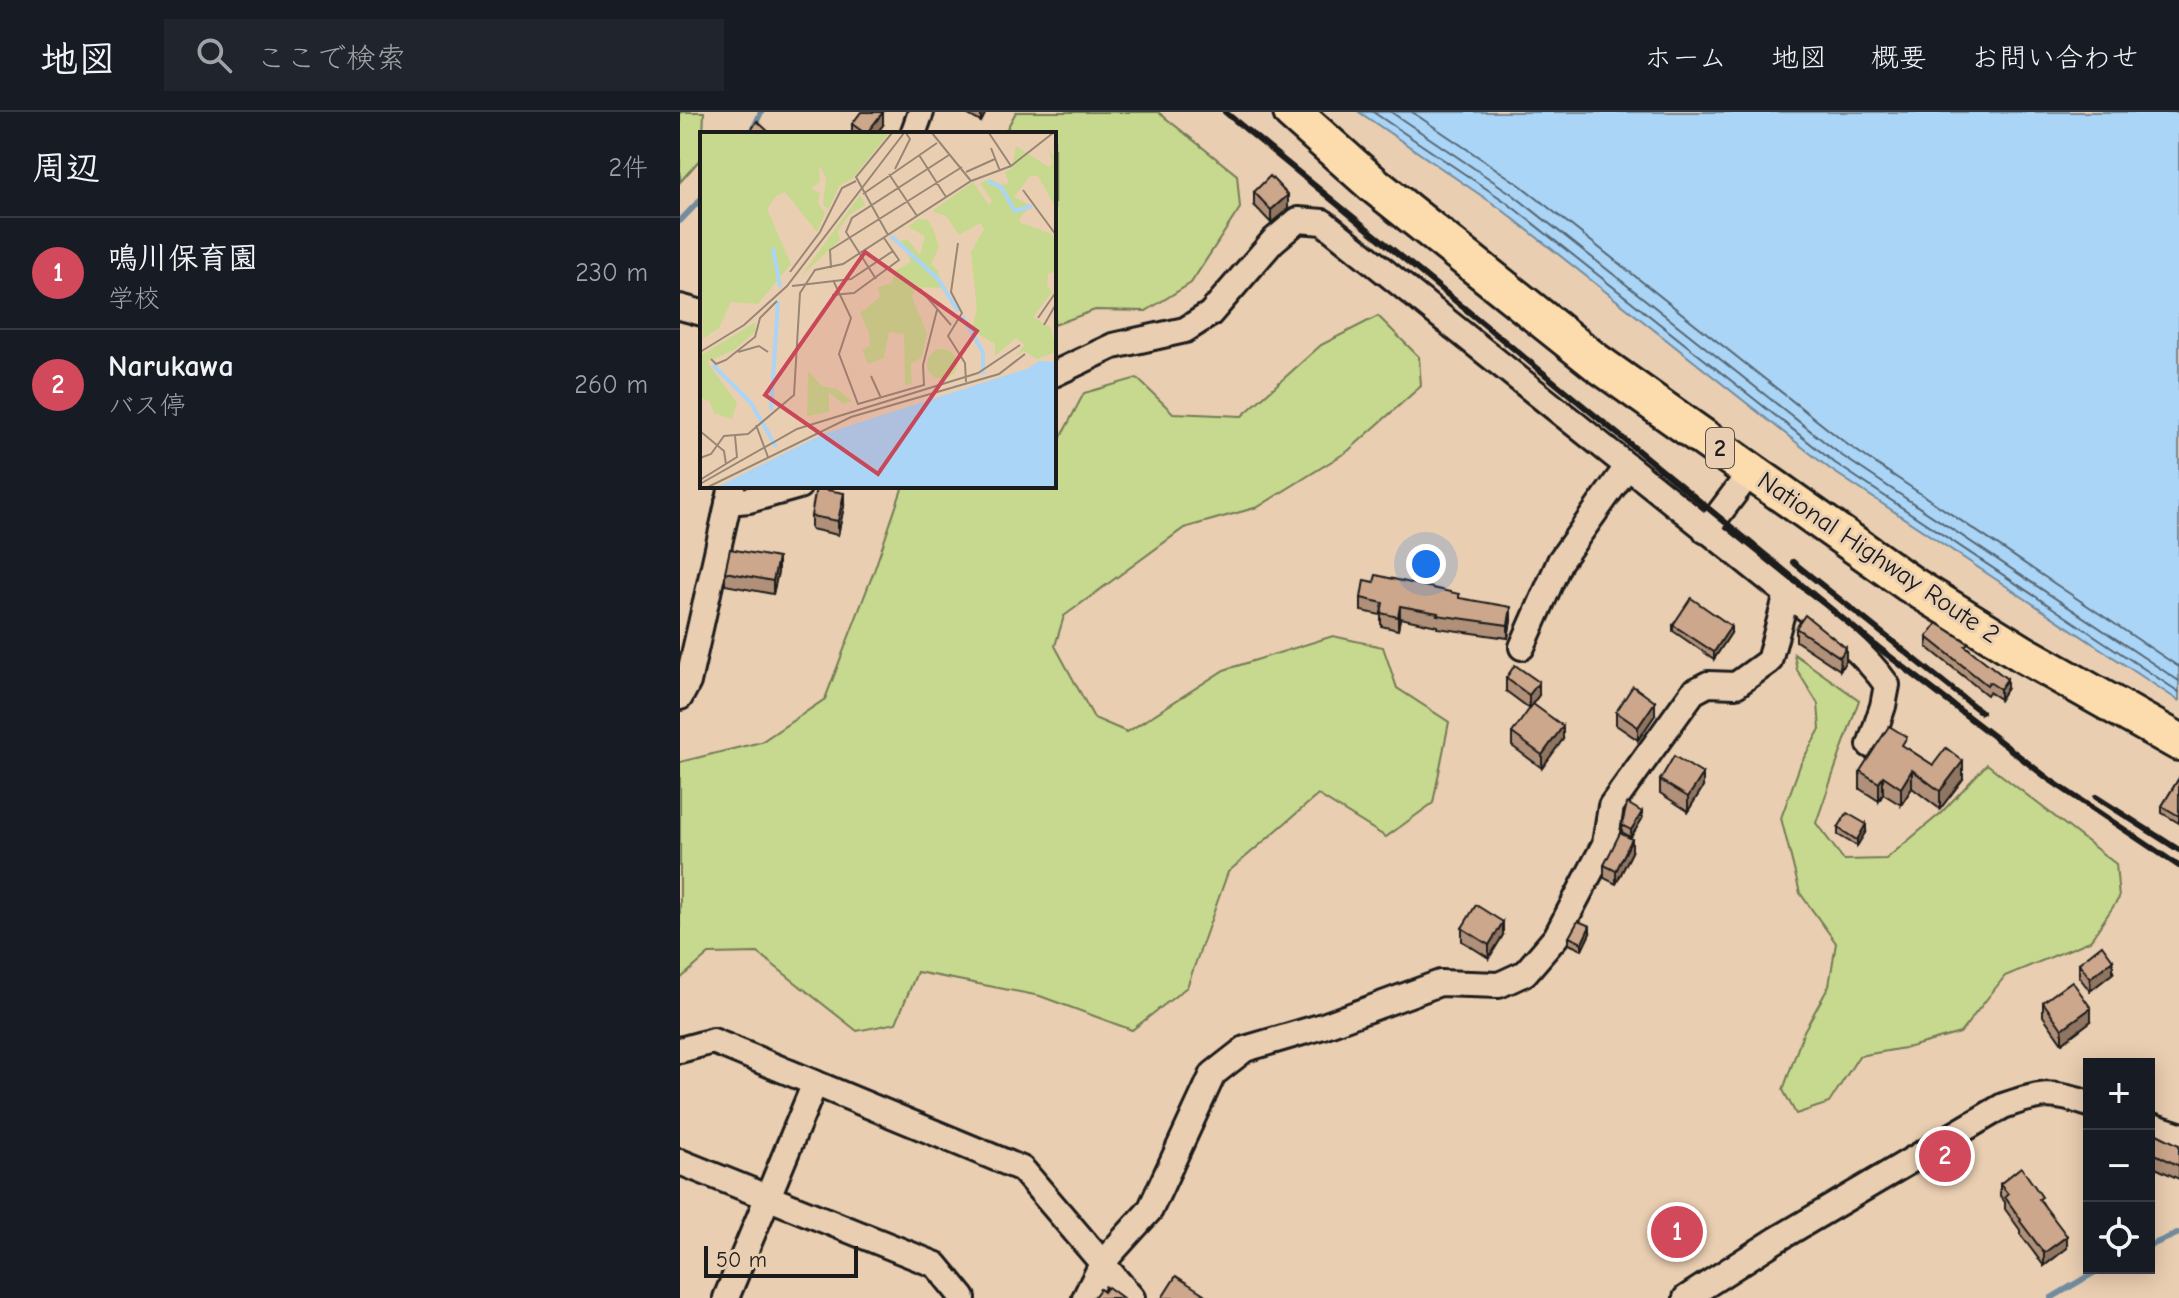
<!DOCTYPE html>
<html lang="ja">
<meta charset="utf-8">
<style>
body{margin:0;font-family:"Comic Neue","Klee One",sans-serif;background:#20242c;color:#f1f3f6}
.controls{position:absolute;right:24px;bottom:24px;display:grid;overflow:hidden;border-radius:0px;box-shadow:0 4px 20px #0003}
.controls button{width:72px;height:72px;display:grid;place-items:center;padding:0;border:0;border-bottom:2px solid #363941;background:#171b24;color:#f1f3f6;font:40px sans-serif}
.scale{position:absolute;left:24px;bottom:20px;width:154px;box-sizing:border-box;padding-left:8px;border:4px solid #1c1c1c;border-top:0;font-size:22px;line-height:28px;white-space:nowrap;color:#1c1c1c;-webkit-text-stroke:6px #eaceb1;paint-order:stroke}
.you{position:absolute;left:746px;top:452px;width:28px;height:28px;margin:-20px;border:6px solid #fff;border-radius:50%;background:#1a73e8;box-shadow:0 0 0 12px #1a73e833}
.badge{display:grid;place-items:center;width:52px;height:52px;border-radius:50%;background:#d1495b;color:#fff;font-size:26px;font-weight:700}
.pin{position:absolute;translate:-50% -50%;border:4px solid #fff;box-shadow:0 2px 8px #0006}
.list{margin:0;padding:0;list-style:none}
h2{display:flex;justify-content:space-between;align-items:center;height:104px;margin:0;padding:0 32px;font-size:34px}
h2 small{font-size:26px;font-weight:400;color:#9ea1a6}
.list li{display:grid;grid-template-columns:52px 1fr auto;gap:24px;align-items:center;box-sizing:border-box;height:112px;padding:0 32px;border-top:2px solid #363941}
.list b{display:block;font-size:30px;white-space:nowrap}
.list p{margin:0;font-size:26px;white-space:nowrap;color:#9ea1a6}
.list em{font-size:26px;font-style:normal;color:#9ea1a6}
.icon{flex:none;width:44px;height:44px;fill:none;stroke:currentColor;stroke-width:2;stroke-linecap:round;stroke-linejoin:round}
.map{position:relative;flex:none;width:1499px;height:1186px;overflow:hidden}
header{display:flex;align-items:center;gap:48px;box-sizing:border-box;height:112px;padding:0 40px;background:#171b24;border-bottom:2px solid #363941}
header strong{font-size:38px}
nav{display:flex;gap:44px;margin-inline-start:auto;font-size:28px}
.search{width:560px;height:72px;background:#20242c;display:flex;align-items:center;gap:20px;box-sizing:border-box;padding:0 28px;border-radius:0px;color:#9ea1a6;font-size:30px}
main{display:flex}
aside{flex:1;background:#171b24}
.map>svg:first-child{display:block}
</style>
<header>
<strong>地図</strong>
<div class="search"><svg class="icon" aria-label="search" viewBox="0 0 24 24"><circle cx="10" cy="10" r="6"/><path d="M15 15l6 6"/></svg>ここで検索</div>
<nav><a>ホーム</a><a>地図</a><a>概要</a><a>お問い合わせ</a></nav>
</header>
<main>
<aside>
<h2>周辺<small>2件</small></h2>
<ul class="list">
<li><span class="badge">1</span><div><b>鳴川保育園</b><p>学校</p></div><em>230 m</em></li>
<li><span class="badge">2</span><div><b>Narukawa</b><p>バス停</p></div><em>260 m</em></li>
</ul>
</aside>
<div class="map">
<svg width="1499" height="1186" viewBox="0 0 1499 1186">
<rect width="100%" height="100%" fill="#eaceb1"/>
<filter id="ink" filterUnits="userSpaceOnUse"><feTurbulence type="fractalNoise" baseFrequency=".0125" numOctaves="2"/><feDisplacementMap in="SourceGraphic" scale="16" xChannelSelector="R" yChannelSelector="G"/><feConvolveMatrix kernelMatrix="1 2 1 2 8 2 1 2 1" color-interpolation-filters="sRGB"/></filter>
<g filter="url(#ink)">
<g fill="#c7d98e" stroke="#727a55" stroke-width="2">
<path d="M0 0H24L22 45 0 70Z"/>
<path d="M336 0H478L557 63 560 96 511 171 466 199 415 198 374 213V22H324Z"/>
<path d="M698 204 739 245 741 274 668 339 578 395 504 416 384 504 375 534 414 606 447 620 544 558 653 524 703 535 717 576 769 610 753 691 706 725 638 683 548 760 507 875 452 918 360 884 237 860 216 911 177 919 78 841 29 842 0 867V650L81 630 145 587 194 459 223 374H374V330L380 327 404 281 457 266 493 301 562 304 641 233Z"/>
<path d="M1114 542 1179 588 1136 711 1164 748 1206 747 1261 701 1307 652 1436 752 1439 786 1410 829 1325 864 1280 921 1230 935 1179 944 1149 991 1116 1002 1103 978 1124 919 1149 874 1156 831 1120 781 1101 706 1121 651 1140 617 1138 592 1117 558Z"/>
</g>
<path fill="#abd5f6" stroke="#728b9f" stroke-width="2" d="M679 0H1499V589L1150 357 821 97Z"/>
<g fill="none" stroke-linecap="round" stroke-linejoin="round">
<g stroke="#556673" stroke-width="2">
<path d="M693 0 826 90 1155 351 1499 580"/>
<path d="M711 0 832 82 1161 343 1499 569"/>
<path d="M732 0 840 73 1168 333 1499 555"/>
</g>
<g stroke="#728b9f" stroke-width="6">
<path d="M71 22 81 0"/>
<path d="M0 109 22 86"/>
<path d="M1469 1134 1499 1121"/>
<path d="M1371 1186 1422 1156"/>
</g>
<g stroke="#1c1c1c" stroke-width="30">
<g id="minor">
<path d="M233 22 241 0"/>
<path d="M0 195 22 201"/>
<path d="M374 262 433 234 505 218 530 202 593 129 618 108 643 110 1107 482 1089 549 1056 573 1028 572 1013 580 931 694 925 732 876 825 845 861 819 873 760 871 643 914 565 937 533 962 470 1098 423 1150 405 1186"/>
<path d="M48 390 69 388 119 374"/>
<path d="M1026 419 1072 358"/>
<path d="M1107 482C1142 509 1181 536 1207 573L1203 594 1190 633"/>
<path d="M842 535 880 449 947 355"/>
<path d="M0 585 8 570 52 374"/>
<path d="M0 938 33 929 342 1057 452 1186"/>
<path d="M1469 1013 1499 1023"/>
<path d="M0 1050 256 1153 283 1186"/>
<path d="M46 1186 135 971"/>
<path d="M1006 1186 1096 1128 1323 994C1360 981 1371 979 1409 992"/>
</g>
</g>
<g stroke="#1c1c1c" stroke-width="42">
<path id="highway" d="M612 0 693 72 916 250 1230 472 1345 543 1499 630"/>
</g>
<use href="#minor" stroke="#eaceb1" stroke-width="24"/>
<use href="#highway" stroke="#fcdcac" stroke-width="36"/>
<g stroke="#1c1c1c" stroke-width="6">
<path d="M545 0 1195 533 1370 668 1499 754"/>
<path d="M1113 450 1301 600"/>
<path d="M1416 685 1499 738"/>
</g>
</g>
<g fill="#b09078" stroke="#1c1c1c" stroke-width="2">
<path d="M283 0H306L301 10Z"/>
<path d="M172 12 203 13 196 22H172Z"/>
<path d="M574 80 608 97 591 111 574 93Z"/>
<path d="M164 394 158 423 131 417V404Z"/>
<path d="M45 460H98L93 482 45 473Z"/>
<path d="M681 486H779L831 508 828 526 757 516V514L720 506 718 518 701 514V503L681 499Z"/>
<path d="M993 513 1051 521 1034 547 993 519Z"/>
<path d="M1116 516 1166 549 1160 558 1116 529Z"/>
<path d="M1247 525 1288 536 1327 576 1320 587 1309 580 1307 583 1247 535Z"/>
<path d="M826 566 859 583 849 596 826 579Z"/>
<path d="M936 600 975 603 958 628 936 613Z"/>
<path d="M832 621 883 627 862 656 832 634Z"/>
<path d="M1227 636 1253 653 1283 667 1260 697 1232 676 1221 693 1203 682 1199 689 1180 677V659Z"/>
<path d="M1499 666V711L1482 701V694Z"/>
<path d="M980 668 1023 675 1008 699 980 681Z"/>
<path d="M962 707 951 725 942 720V713Z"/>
<path d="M1158 716 1186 719 1177 734 1158 723Z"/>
<path d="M952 740 936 772 924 766V753Z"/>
<path d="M782 816 823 823 809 846 782 829Z"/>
<path d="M910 821 902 838 889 832V825Z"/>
<path d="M1399 851 1433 861 1410 879 1399 865Z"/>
<path d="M1363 890 1411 909 1382 931 1363 904Z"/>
<path d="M1499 1033V1067L1469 1053V1038Z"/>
<path d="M1320 1072 1362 1090 1387 1136 1364 1154 1340 1122V1118L1325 1097V1090L1320 1084Z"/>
</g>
<g fill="#907561" stroke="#1c1c1c" stroke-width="2">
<path d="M203 0V13L196 22H186Z"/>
<path d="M301 0H306L301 10Z"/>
<path d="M608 83V97L591 111V98Z"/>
<path d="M164 381V394L158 423V409Z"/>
<path d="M98 446V460L93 482V469Z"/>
<path d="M720 494V506L718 518V505Z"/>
<path d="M831 495V508L828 526V513Z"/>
<path d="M1051 514V521L1034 547V540Z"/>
<path d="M1166 536V549L1160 558V545Z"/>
<path d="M1327 567V576L1320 587V577Z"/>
<path d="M859 570V583L849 596V583Z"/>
<path d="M975 590V603L958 628V615Z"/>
<path d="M883 614V627L862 656V643Z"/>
<path d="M1283 649V667L1260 697V679Z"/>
<path d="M1232 658V676L1221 693V676Z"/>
<path d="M1023 662V675L1008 699V685Z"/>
<path d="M1203 664V682L1199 689V671Z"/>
<path d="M962 700V707L951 725V718Z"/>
<path d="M1186 712V719L1177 734V728Z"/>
<path d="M952 727V740L936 772V759Z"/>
<path d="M823 810V823L809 846V833Z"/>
<path d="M910 814V821L902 838V831Z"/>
<path d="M1433 848V861L1410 879V866Z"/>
<path d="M1411 896V909L1382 931V917Z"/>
<path d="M1387 1124V1136L1364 1154V1141Z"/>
</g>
<g fill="#cda78b" stroke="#1c1c1c" stroke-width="2">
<path d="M181 0H203L186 22 172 12Z"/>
<path d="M77 9 91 22H69Z"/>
<path d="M590 64 608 83 591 98 574 80Z"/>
<path d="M136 376 164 381 158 409 131 404Z"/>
<path d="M50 437 98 446 93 469 45 460Z"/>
<path d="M696 463 779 482V486L831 495 828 513 757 503 758 501 720 494 718 505 701 501 703 491 681 486 684 468 694 470Z"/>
<path d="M1011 486 1051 514 1034 540 993 513Z"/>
<path d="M1125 503 1166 536 1160 545 1116 516Z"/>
<path d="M1257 511 1288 531 1285 534 1327 567 1320 577 1309 570 1307 573 1247 525Z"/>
<path d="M835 553 859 570 849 583 826 566Z"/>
<path d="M953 574 975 590 958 615 936 600Z"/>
<path d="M853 592 883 614 862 643 832 621Z"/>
<path d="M1209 614 1227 625 1222 633 1253 653 1266 636 1283 649 1260 679 1232 658 1221 676 1203 664 1199 671 1180 659Z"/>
<path d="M994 644 1023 662 1008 685 980 668Z"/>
<path d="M1499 666V704L1482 694Z"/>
<path d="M947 691 962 700 951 718 942 713Z"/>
<path d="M1167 701 1186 712 1177 728 1158 716Z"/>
<path d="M940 721 952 727 936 759 924 753Z"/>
<path d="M796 793 823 810 809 833 782 816Z"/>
<path d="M898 809 910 814 902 831 889 825Z"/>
<path d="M1422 833 1433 848 1410 866 1399 851Z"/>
<path d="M1392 869 1411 896 1382 917 1363 890Z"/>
<path d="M1477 1022 1499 1033V1054L1469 1039Z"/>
<path d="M1341 1055 1362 1085 1359 1087 1387 1124 1364 1141 1340 1109 1341 1108 1325 1085 1328 1082 1320 1072Z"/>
<path d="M496 1164 524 1182 521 1186H482Z"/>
<path d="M428 1175 443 1186H410L414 1185 420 1177 424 1180Z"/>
</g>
</g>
<g text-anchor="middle" stroke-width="6" stroke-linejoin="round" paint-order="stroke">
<rect fill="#eaceb1" stroke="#5a5149" stroke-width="2" x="1026" y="316" width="28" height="40" rx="6"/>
<g font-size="24" font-weight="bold" fill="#1c1c1c">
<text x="1040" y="344">2</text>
</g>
<g font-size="26" fill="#1c1c1c" stroke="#eaceb1">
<text transform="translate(1199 445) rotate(34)" y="9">National Highway Route 2</text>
</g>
</g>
<g transform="translate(20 20)">
<rect width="356" height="356" fill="#eaceb1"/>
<path d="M0 1H189L152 47 139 54 129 77 123 73 126 45 119 34 120 50 111 56 120 61 118 71 125 81 117 100 85 60 76 64 67 77 91 132 58 172 31 170 19 196 3 207ZM316 14 349 35 353 31 348 17 356 27V76L338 44H330L314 65 331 74 319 87 321 91 352 102 356 109V139L348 142 347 153 352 160 333 185 351 196 356 220 337 227 324 219 315 224 325 213 316 206 295 224V212L272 198 277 176 271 120 284 97 280 91 259 103 246 84 232 79 273 50 289 73 292 69 280 51 290 47 302 53 309 51 305 40 312 36ZM160 63 165 73 149 83 138 99 140 108 101 144ZM218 87 228 88 234 99 239 115 231 132 238 139 241 156 216 155 212 165 227 201 222 225 211 232 212 252 205 253 204 202 189 200 184 226 168 232 162 218 170 214 169 201 160 181 180 165 178 155 192 151 195 139 211 130 201 108H208L220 123 225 104 208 95ZM56 190 55 200 34 218 7 230 37 271 32 287 14 281 9 269 0 265V224ZM227 232a15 15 0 1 1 30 0a15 15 0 1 1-30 0ZM108 239 122 254 137 257 152 269 143 272 129 260V280L107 284Z" fill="#c7d98e"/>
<path d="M339 229 356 230V355H17L123 302 329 236Z" fill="#abd5f6"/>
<path fill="none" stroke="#abd5f6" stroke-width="4" d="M287 49 301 55 315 79 332 74M191 104 238 147 258 179M73 116 80 155M262 184 283 220V242M13 233 51 271 76 315M71 278 78 169"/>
<path fill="none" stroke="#988775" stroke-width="2" d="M232 1 271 49M289 1 311 34M291 16 300 39M219 23 246 65M195 37 210 7 206 1M266 40 295 27M189 42 217 84M323 58 356 103M163 62 237 11M188 103 156 45 192 1M258 111 251 160 262 181 248 204 265 231 266 250M131 136 130 118 262 35M90 140 120 100 142 56 156 49M176 147 146 100 152 86 249 23M133 148 151 186 139 222 158 272 224 253 223 233 237 178M92 154 151 147 193 119M220 157 251 193M132 163 154 161 199 128 184 106M338 186 356 160M344 193 356 172M0 220 44 193 87 154 204 1M38 220 59 214 68 220M11 227 16 232 26 228 55 205 60 186 77 169M171 244 181 266M56 293 68 325M0 299 24 319 26 332M0 326 11 322 24 304 48 302 94 263 100 161 115 138 143 132 271 49 311 34 353 1M0 348 37 325 35 304M0 352 97 297 278 241 320 213M8 355 151 285 299 242 325 222"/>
<path fill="#c84758" fill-opacity="0.15" stroke="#c84758" stroke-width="4" d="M165 120 277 199 178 342 65 263Z"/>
<rect width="356" height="356" fill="none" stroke="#1c1c1c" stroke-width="4"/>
</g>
</svg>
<div class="controls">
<button>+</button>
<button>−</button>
<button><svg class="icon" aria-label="locate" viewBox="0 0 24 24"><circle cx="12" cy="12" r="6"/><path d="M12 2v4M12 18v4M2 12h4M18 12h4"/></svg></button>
</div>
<div class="scale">50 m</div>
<div class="you"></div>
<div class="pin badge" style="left:997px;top:1120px">1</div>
<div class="pin badge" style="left:1265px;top:1044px">2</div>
</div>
</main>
